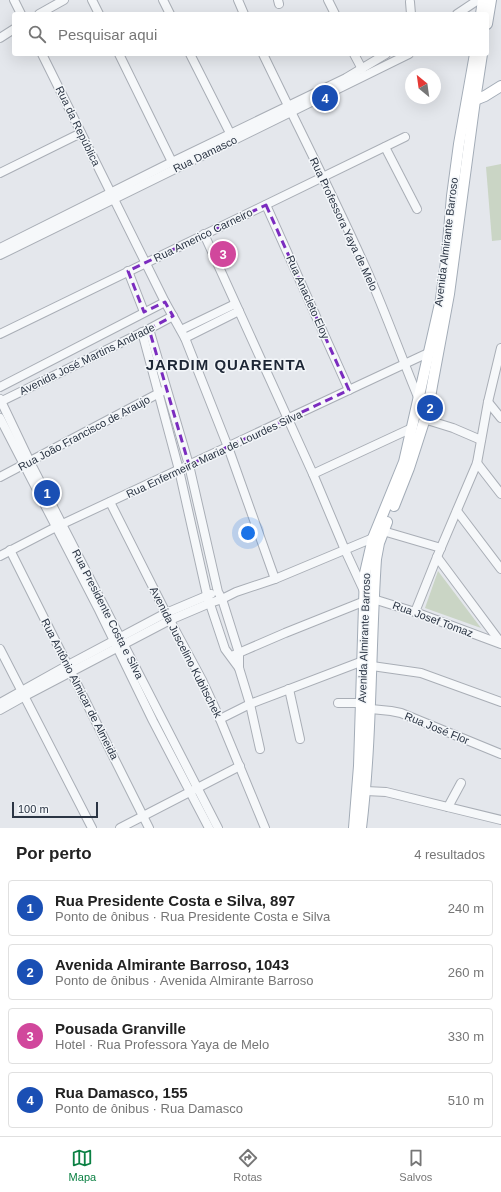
<!DOCTYPE html>
<html lang="pt">
<meta charset="utf-8">
<style>
body{margin:0;font-family:Helvetica,sans-serif;background:#f6f6f6;color:#222}
.compass{position:absolute;left:405px;top:68px;width:36px;height:36px;border-radius:50%;background:#fff;box-shadow:0 4px 16px #0002;rotate:331deg}
.scale{position:absolute;left:12px;bottom:10px;width:86px;box-sizing:border-box;padding-left:4px;border:2px solid #2b3544;border-top:0;font-size:11px;line-height:14px;white-space:nowrap;color:#2b3544;-webkit-text-stroke:3px #f3f6f9;paint-order:stroke}
.you{position:absolute;left:248px;top:533px;width:14px;height:14px;margin:-10px;border:3px solid #fff;border-radius:50%;background:#1a73e8;box-shadow:0 0 0 6px #1a73e833}
.badge{display:grid;place-items:center;width:26px;height:26px;border-radius:50%;background:#0b8043;color:#fff;font-size:13px;font-weight:700}
.pin{position:absolute;translate:-50% -50%;border:2px solid #fff;box-shadow:0 1px 4px #0006}
.list{margin:0;padding:0;list-style:none}
h2{display:flex;justify-content:space-between;align-items:center;height:52px;margin:0;padding:0 16px;font-size:17px}
h2 small{font-size:13px;font-weight:400;color:#767676}
.list li{display:grid;grid-template-columns:26px 1fr auto;gap:12px;align-items:center;box-sizing:border-box;height:56px;margin:0 8px 8px;padding:0 8px;border:1px solid #e0e0e0;border-radius:4px}
.list b{display:block;font-size:15px;white-space:nowrap}
.list p{margin:0;font-size:13px;white-space:nowrap;color:#767676}
.list em{font-size:13px;font-style:normal;color:#767676}
.icon{flex:none;width:22px;height:22px;fill:none;stroke:currentColor;stroke-width:2;stroke-linecap:round;stroke-linejoin:round}
.map{position:relative;flex:none;width:501px;height:828px;overflow:hidden}
.search{position:absolute;background:#fff;box-shadow:0 4px 16px #0002;left:12px;right:12px;top:12px;height:44px;display:flex;align-items:center;gap:10px;box-sizing:border-box;padding:0 14px;border-radius:4px;color:#767676;font-size:15px}
.sheet{height:308px;background:#fff}
nav{display:flex;justify-content:space-around;align-items:center;box-sizing:border-box;height:56px;border-top:1px solid #e0e0e0;background:#fff;font-size:11px;color:#767676}
nav a{display:grid;justify-items:center;gap:2px}
nav .on{color:#0b8043}
.map>svg:first-child{display:block}
</style>
<div class="map">
<svg width="501" height="828" viewBox="0 0 501 828">
<rect width="100%" height="100%" fill="#e4e7ec"/>
<g fill="#cad5c5">
<path d="M501 164V240L492 241 486 167Z"/>
<path d="M438 571 481 628 425 608Z"/>
</g>
<g fill="none" stroke-linecap="round" stroke-linejoin="round">
<g stroke="#a9aeb6" stroke-width="10">
<g id="minor">
<path d="M14 0 21 14"/>
<path d="M92 0 99 14"/>
<path d="M163 0 170 14"/>
<path d="M238 0 244 14"/>
<path d="M278 0 279 4"/>
<path d="M328 0 335 14"/>
<path d="M410 2 411 14"/>
<path d="M39 14 64 0"/>
<path d="M457 14 478 0"/>
<path d="M0 38 14 29"/>
<path d="M42 54 165 302 185 338 228 447 275 579"/>
<path d="M119 54 174 166"/>
<path d="M190 54 232 137"/>
<path d="M263 54C298 127 335 199 368 273 386 314 401 356 418 397"/>
<path d="M354 54 362 69"/>
<path d="M385 147 417 209"/>
<path d="M0 173 81 133"/>
<path d="M266 205 349 390"/>
<path d="M204 234 313 474 345 550 364 591"/>
<path d="M0 248 172 162 346 78 386 54"/>
<path d="M0 255 409 54"/>
<path d="M128 271 144 312"/>
<path d="M149 329 189 465 218 592 222 599 239 653V668L250 704 260 749"/>
<path d="M181 330 235 304"/>
<path d="M142 332 179 470 207 595 225 649 239 668"/>
<path d="M0 334 405 137"/>
<path d="M185 338 239 311"/>
<path d="M0 387 165 302"/>
<path d="M0 399 30 462 218 828"/>
<path d="M0 402 149 329 173 316"/>
<path d="M488 402 501 418"/>
<path d="M0 418 99 610 153 721 209 828"/>
<path d="M424 419 453 428 481 440"/>
<path d="M477 463 501 494"/>
<path d="M313 474 412 428"/>
<path d="M0 477 163 391"/>
<path d="M110 502 166 613 202 680 220 719 265 828"/>
<path d="M457 511 501 569"/>
<path d="M383 531 441 548"/>
<path d="M10 550 149 828"/>
<path d="M0 556 56 527 428 353"/>
<path d="M437 557 501 643"/>
<path d="M370 598 415 612 501 644"/>
<path d="M415 612 437 557 477 463 488 402 501 348"/>
<path d="M0 649 92 828"/>
<path d="M234 655 285 633 365 601"/>
<path d="M372 666 421 673 501 702"/>
<path d="M289 689 300 739"/>
<path d="M0 703 68 665 166 613 211 594"/>
<path d="M338 703H362"/>
<path d="M371 709 391 711 401 713 501 754"/>
<path d="M0 710 25 696 170 620 210 603 222 599 236 592 275 579 373 538"/>
<path d="M220 719 250 704 363 661"/>
<path d="M366 791 386 792 501 820"/>
<path d="M448 807 461 783"/>
<path d="M120 828 240 766"/>
</g>
</g>
<g stroke="#a3acb7" stroke-width="12">
<g id="major">
<path d="M481 14 483 0"/>
<path d="M487 24 491 0"/>
<path d="M475 100 485 96 501 86"/>
<path d="M394 506 409 468 428 409 432 386 449 294 475 100 482 54"/>
<path d="M354 828 359 766 365 573 373 538 404 462 441 299 447 254 452 196 459 144 475 54"/>
<path d="M361 828C372 738 370 649 376 559L379 543 387 522"/>
</g>
</g>
<use href="#minor" stroke="#f6f8fa" stroke-width="8"/>
<use href="#major" stroke="#fff" stroke-width="10"/>
</g>
<path fill="none" stroke="#7b2cbf" stroke-width="3" stroke-dasharray="8 5" stroke-linejoin="round" d="M266 205 349 390 189 465 149 329 173 316 165 302 144 312 128 271Z"/>
<g text-anchor="middle" stroke-width="3" stroke-linejoin="round" paint-order="stroke">
<g font-size="11" fill="#2b3544" stroke="#f3f6f9">
<text transform="translate(78 126) rotate(64)" y="4">Rua da República</text>
<text transform="translate(205 154) rotate(-26)" y="4">Rua Damasco</text>
<text transform="translate(344 224) rotate(65)" y="4">Rua Professora Yaya de Melo</text>
<text transform="translate(203 235) rotate(-26)" y="4">Rua Americo Carneiro</text>
<text transform="translate(446 242) rotate(-83)" y="4">Avenida Almirante Barroso</text>
<text transform="translate(308 297) rotate(66)" y="4">Rua Anacleto Eloy</text>
<text transform="translate(87 359) rotate(-26)" y="4">Avenida José Martins Andrade</text>
<text transform="translate(84 433) rotate(-28)" y="4">Rua João Francisco de Araujo</text>
<text transform="translate(214 454) rotate(-25)" y="4">Rua Enfermeira Maria de Lourdes Silva</text>
<text transform="translate(108 614) rotate(63)" y="4">Rua Presidente Costa e Silva</text>
<text transform="translate(433 619) rotate(20)" y="4">Rua Josef Tomaz</text>
<text transform="translate(364 638) rotate(-88)" y="4">Avenida Almirante Barroso</text>
<text transform="translate(186 652) rotate(63)" y="4">Avenida Juscelino Kubitschek</text>
<text transform="translate(80 689) rotate(63)" y="4">Rua Antônio Almicar de Almeida</text>
<text transform="translate(437 728) rotate(22)" y="4">Rua José Flor</text>
</g>
<g font-size="15" font-weight="bold" letter-spacing="1" fill="#1d2635" stroke="#f3f6f9">
<text x="226" y="370">JARDIM QUARENTA</text>
</g>
</g>
</svg>
<svg class="compass" viewBox="-18 -18 36 36"><path d="M0-13l5 13h-10z" fill="#e53935"/><path d="M0 13l5-13h-10z" fill="#767676"/></svg>
<div class="scale">100 m</div>
<div class="you"></div>
<div class="pin badge" style="left:47px;top:493px;background:#1a4fb4">1</div>
<div class="pin badge" style="left:430px;top:408px;background:#1a4fb4">2</div>
<div class="pin badge" style="left:223px;top:254px;background:#d1479c">3</div>
<div class="pin badge" style="left:325px;top:98px;background:#1a4fb4">4</div>
<div class="search"><svg class="icon" aria-label="search" viewBox="0 0 24 24"><circle cx="10" cy="10" r="6"/><path d="M15 15l6 6"/></svg>Pesquisar aqui</div>
</div>
<section class="sheet">
<h2>Por perto<small>4 resultados</small></h2>
<ul class="list">
<li><span class="badge" style="background:#1a4fb4">1</span><div><b>Rua Presidente Costa e Silva, 897</b><p>Ponto de ônibus · Rua Presidente Costa e Silva</p></div><em>240 m</em></li>
<li><span class="badge" style="background:#1a4fb4">2</span><div><b>Avenida Almirante Barroso, 1043</b><p>Ponto de ônibus · Avenida Almirante Barroso</p></div><em>260 m</em></li>
<li><span class="badge" style="background:#d1479c">3</span><div><b>Pousada Granville</b><p>Hotel · Rua Professora Yaya de Melo</p></div><em>330 m</em></li>
<li><span class="badge" style="background:#1a4fb4">4</span><div><b>Rua Damasco, 155</b><p>Ponto de ônibus · Rua Damasco</p></div><em>510 m</em></li>
</ul>
</section>
<nav>
<a class="on"><svg class="icon" aria-label="map" viewBox="0 0 24 24"><path d="M3 6l6-2 6 2 6-2v14l-6 2-6-2-6 2zM9 4v14M15 6v14"/></svg>Mapa</a>
<a><svg class="icon" aria-label="directions" viewBox="0 0 24 24"><path d="M12 3l9 9-9 9-9-9zM9 14v-3h6M13 9l2 2-2 2"/></svg>Rotas</a>
<a><svg class="icon" aria-label="saved" viewBox="0 0 24 24"><path d="M7 4h10v16l-5-4-5 4z"/></svg>Salvos</a>
</nav>
